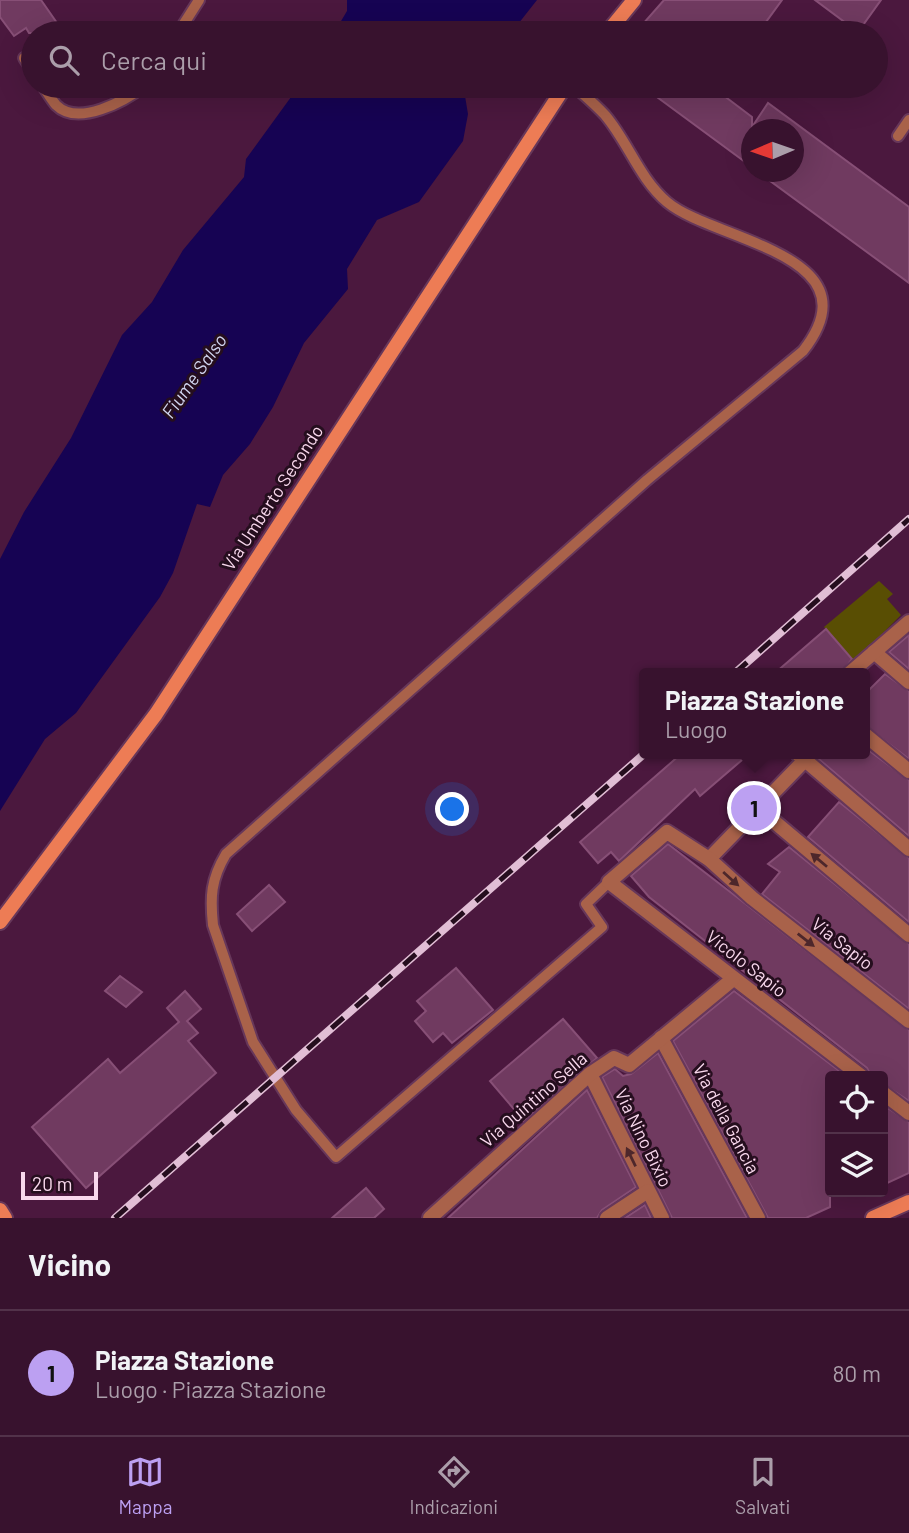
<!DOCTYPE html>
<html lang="it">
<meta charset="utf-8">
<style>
body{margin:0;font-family:Barlow,sans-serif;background:#43203a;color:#f1f3f6}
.controls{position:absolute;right:21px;bottom:21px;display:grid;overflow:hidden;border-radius:7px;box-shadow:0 7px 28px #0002}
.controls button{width:63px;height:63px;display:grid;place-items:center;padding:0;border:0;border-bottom:2px solid #52324a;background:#38122e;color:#f1f3f6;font:35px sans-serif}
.compass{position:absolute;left:741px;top:119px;width:63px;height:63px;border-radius:50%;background:#38122e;box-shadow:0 7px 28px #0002;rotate:268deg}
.scale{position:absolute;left:21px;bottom:18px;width:77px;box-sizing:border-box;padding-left:7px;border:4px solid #f9d8ed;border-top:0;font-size:19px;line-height:24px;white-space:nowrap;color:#f9d8ed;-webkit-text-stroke:5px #250e1e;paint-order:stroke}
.you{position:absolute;left:453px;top:810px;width:24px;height:24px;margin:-18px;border:5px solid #fff;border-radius:50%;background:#1a73e8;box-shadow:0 0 0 10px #1a73e833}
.badge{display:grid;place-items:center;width:46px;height:46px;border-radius:50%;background:#bca0f2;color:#111;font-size:23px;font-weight:700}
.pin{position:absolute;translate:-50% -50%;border:4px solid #fff;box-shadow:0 2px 7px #0006}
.popup{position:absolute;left:639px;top:668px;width:231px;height:91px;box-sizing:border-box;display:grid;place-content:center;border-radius:7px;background:#38122e;filter:drop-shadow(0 2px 5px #0005);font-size:23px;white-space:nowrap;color:#ab9eaa}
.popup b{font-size:26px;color:#f1f3f6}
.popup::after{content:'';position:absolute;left:50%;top:100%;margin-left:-14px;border:14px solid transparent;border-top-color:#38122e}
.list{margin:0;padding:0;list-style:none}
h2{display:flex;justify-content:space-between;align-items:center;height:91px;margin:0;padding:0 28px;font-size:30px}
h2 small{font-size:23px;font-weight:400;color:#ab9eaa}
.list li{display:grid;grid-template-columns:46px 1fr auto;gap:21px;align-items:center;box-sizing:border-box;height:126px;padding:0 28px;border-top:2px solid #52324a}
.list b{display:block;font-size:26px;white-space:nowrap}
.list p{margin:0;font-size:23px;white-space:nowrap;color:#ab9eaa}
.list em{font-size:23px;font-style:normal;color:#ab9eaa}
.icon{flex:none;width:38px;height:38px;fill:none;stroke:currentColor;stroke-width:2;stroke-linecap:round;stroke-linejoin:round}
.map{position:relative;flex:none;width:909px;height:1218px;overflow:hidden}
.search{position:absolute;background:#38122e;box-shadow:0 7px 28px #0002;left:21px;right:21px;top:21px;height:77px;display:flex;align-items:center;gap:18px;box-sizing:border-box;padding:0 24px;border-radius:38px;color:#ab9eaa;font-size:26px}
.sheet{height:217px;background:#38122e}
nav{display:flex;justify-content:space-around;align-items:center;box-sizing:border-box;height:98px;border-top:2px solid #52324a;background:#38122e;font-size:19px;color:#ab9eaa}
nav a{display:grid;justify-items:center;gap:4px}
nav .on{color:#bca0f2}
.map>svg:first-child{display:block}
</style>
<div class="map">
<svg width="909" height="1218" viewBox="0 0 909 1218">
<rect width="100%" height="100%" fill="#4b183e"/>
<path fill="#594e03" d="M879 581 893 594 887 599 901 615 854 662 824 627Z"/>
<g fill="#160353">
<path d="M347 0H537L511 33H334L347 11Z"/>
<path d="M299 86H473L465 96 468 114 463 141 419 202 377 220 347 269 348 289 304 343 273 407 250 444 223 475 210 507 197 504 173 573 160 597 76 713 45 739 0 811V559L24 512 71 438 122 335 152 302 183 250 244 177 246 159Z"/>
</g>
<g fill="#703a60" stroke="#874f76" stroke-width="2">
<path d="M0 0H41L64 33H29L26 28 14 36 0 17Z"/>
<path d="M664 0H782L758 33H635Z"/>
<path d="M815 0H881L858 32Z"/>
<path d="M642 86H711L752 117V127L768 103 909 207V283L758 172H794V130H752V167Z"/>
<path d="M826 629 852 659 841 673H775Z"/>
<path d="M909 635V669L889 652Z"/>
<path d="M885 674 909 691V759L864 725V695Z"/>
<path d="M864 747 909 780V836L813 754H864Z"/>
<path d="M681 754H749L700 796 695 789 619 861 611 852 598 863 580 842Z"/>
<path d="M839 802 909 858V922L808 837Z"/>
<path d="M668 844 909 1030V1101L883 1084V1076H871L867 1068 649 897 631 876Z"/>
<path d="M789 847 909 944V1009L762 894 780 872 768 864Z"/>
<path d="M269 885 285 902 252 931 237 914Z"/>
<path d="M456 968 493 1010 452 1043 443 1033 433 1042 415 1021 426 1011 417 1001Z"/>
<path d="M120 976 142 992 126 1007 105 991Z"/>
<path d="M185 991 201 1009 187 1021 198 1033 188 1041 216 1073 86 1188 32 1127 108 1059 120 1073 179 1022 167 1008Z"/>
<path d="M734 991 846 1076H830V1207L806 1218H768L673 1041Z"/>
<path d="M563 1019 597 1058 524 1121 490 1081Z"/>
<path d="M658 1053 747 1218H672L602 1077 615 1069 623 1076 631 1074Z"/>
<path d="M587 1090 636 1187 602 1210 597 1218H448Z"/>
<path d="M883 1105 909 1122V1173L883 1185Z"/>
<path d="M366 1188 384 1209 374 1218H332Z"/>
<path d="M645 1205 651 1218H625Z"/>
</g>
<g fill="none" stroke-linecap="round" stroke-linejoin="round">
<g stroke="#67375a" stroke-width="14">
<g id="lane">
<path d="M178 33 199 0"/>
<path d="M24 58 33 72"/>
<path d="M43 86C47 92 51 99 56 105 78 127 125 101 144 86"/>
<path d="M574 86C584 95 596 105 605 115 628 142 639 178 667 202 713 241 879 254 803 351L647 480 226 854C211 879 210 897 213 925L253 1042 296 1110 336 1157 602 927 586 904 609 882"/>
<path d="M898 136 909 120"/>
</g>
</g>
<g stroke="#67375a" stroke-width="18">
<g id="street">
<path d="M874 652 909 682"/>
<path d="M850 673 909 622"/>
<path d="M864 734 909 771"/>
<path d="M798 754 909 849"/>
<path d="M758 808 909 935"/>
<path d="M709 859 804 761"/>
<path d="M661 1038 758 1218"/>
<path d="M590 1074 662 1218"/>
<path d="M861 1076 609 882 667 832 709 859 752 898 909 1021"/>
<path d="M883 1093 909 1113"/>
<path d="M430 1218 590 1074 614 1058 629 1065 733 979"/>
<path d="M607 1218 648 1191"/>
</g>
</g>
<g stroke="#67375a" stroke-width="18">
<g id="secondary">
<path d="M607 33 634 0"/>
<path d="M0 922 156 714 565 86"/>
<path d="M0 1210 5 1218"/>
<path d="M873 1218 909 1202"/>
</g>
</g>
<use href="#lane" stroke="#a9624a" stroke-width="10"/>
<use href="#street" stroke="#a9624a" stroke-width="14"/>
<use href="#secondary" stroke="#ed7c55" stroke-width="14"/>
<g stroke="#e1bed5" stroke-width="8">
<g id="rail">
<path d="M735 673 909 519"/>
<path d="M115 1218 644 754"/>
</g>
</g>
<use href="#rail" stroke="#250e1e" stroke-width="5" stroke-dasharray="16" stroke-linecap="butt"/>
</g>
<defs><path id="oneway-solid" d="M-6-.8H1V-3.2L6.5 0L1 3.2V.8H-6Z" transform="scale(1.75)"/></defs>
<g fill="#4d272b">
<use href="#oneway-solid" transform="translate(819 860) rotate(-140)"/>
<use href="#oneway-solid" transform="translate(731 879) rotate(42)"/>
<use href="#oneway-solid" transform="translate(806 940) rotate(38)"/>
<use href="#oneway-solid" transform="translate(631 1157) rotate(-116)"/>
</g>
<g text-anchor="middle" stroke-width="6" stroke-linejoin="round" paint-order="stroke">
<g font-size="18" fill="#f9d8ed" stroke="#250e1e">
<text transform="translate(273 498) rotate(-57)" y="6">Via Umberto Secondo</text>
<text transform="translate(842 944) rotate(38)" y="6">Via Sapio</text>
<text transform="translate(746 964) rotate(38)" y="6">Vicolo Sapio</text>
<text transform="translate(534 1100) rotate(-41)" y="6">Via Quintino Sella</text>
<text transform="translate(726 1119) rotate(62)" y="6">Via della Gancia</text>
<text transform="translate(643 1138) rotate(64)" y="6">Via Nino Bixio</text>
</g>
<g font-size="19" font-style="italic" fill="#d1d5f0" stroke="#250e1e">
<text transform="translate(194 376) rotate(-55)" y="7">Fiume Salso</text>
</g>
</g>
</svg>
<div class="controls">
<button><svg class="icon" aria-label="locate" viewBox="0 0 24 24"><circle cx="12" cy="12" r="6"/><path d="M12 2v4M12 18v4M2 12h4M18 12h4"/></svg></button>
<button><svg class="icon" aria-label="layers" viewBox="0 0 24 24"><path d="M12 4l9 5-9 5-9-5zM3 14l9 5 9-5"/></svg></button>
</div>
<svg class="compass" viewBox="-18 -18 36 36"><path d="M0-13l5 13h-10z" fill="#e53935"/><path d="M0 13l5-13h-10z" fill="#ab9eaa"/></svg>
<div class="scale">20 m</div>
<div class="you"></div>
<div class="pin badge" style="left:754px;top:808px">1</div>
<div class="popup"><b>Piazza Stazione</b>Luogo</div>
<div class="search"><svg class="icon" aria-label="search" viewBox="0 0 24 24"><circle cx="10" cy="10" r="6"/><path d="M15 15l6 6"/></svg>Cerca qui</div>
</div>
<section class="sheet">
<h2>Vicino<small></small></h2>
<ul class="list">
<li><span class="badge">1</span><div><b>Piazza Stazione</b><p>Luogo · Piazza Stazione</p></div><em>80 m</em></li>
</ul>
</section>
<nav>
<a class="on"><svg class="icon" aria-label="map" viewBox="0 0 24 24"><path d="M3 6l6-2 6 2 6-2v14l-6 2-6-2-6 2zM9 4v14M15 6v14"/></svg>Mappa</a>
<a><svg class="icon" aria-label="directions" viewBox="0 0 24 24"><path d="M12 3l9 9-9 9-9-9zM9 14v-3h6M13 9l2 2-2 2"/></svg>Indicazioni</a>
<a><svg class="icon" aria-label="saved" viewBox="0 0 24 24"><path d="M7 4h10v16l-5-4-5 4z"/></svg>Salvati</a>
</nav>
